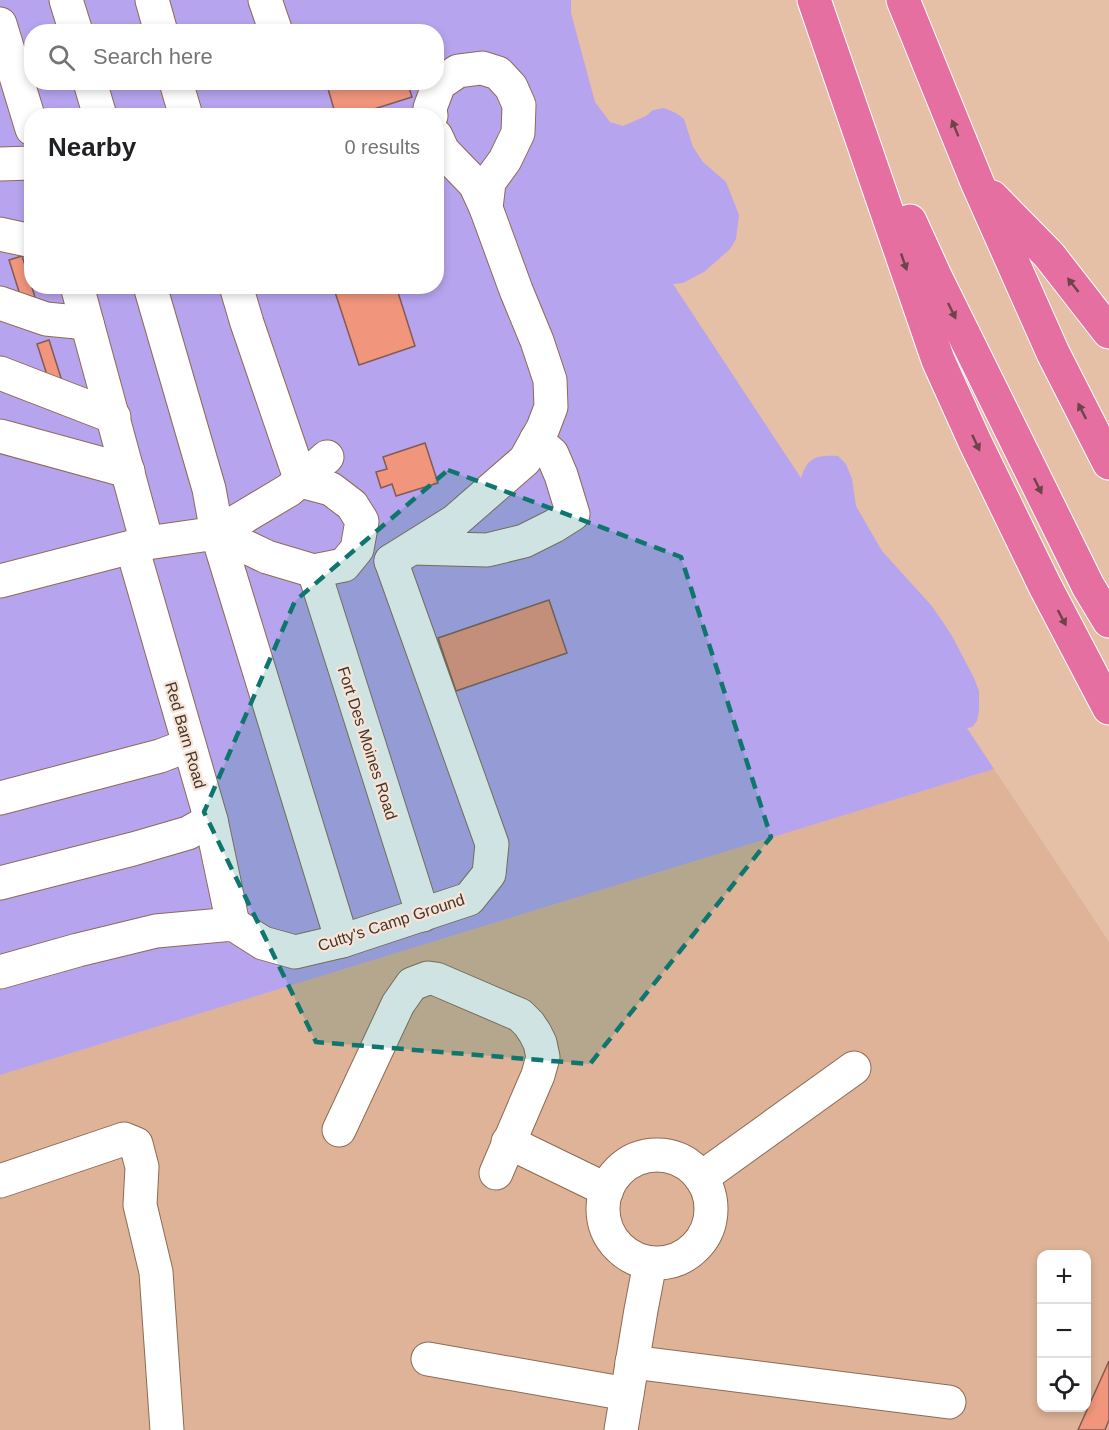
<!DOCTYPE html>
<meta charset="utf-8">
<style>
body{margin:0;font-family:Helvetica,sans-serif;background:#f6f6f6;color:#202124}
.controls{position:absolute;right:18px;bottom:18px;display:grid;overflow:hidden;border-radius:12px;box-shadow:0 3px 9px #0003}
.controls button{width:54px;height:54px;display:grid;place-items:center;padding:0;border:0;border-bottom:2px solid #e0e0e0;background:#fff;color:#202124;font:30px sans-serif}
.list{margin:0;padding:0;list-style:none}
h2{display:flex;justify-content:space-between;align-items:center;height:78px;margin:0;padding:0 24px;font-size:26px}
h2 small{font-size:20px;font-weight:400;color:#757577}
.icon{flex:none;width:33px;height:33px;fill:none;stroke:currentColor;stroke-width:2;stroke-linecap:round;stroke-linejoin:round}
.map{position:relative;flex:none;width:1109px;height:1430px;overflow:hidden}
.search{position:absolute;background:#fff;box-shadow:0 3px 9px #0003;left:24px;top:24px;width:420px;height:66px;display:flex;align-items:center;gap:15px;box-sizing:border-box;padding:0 21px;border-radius:24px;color:#757577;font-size:22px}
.panel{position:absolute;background:#fff;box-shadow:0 3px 9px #0003;left:24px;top:108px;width:420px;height:186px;border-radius:24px}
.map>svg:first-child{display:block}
</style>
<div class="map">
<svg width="1109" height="1430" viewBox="0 0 1109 1430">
<rect width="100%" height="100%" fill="#e5bfa6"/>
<path fill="#dfb397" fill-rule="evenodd" d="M994 769 1109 942V1430H0V1075ZM1042 1254H1086V1408H1042Z"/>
<path fill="#b7a4ef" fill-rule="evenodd" d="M0 0H571V13L595 102 610 122 623 126 646 116 653 110 664 108 676 113 684 119 693 147 703 162 726 182 739 215 736 239 730 249 704 272 683 283 673 284 801 478C808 457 816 455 838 456L846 464 852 479 856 506 882 551 931 605 943 622 952 636 974 678 979 691V710L977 721 972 727 967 728 994 769 0 1075ZM32 32H436V82H32ZM32 116H436V286H32Z"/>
<g fill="#f1957d" stroke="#835b51" stroke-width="1.5">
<path d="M326 82H407L412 97 374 109 376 116H336Z"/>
<path d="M22 256 35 297 22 301 9 260Z"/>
<path d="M333 286H396L415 346 359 365Z"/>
<path d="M49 340 62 381 50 384 37 344Z"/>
<path d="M425 443 438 483 396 496 392 484 381 488 376 472 387 469 383 457Z"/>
<path d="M549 600 567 653 456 691 438 638Z"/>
<path d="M1109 1361V1420L1105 1430H1078Z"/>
</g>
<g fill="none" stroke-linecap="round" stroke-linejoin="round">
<g stroke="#8d6b54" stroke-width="35">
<g id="minor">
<path d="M66 0 76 32"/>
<path d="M152 0 161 32"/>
<path d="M265 0 276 32"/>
<path d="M0 24 32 129"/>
<path d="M90 82 100 116"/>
<path d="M176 82 186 116"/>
<path d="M431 116 430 108 439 84 458 71 482 68 498 73 511 87 519 105 518 133 505 160 489 182 486 208"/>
<path d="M0 164 32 163"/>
<path d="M0 234 32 241"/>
<path d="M77 286 147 543"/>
<path d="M150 286 209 489 217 533 342 941"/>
<path d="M0 303 46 319 87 323"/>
<path d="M0 373 114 417"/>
<path d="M0 436 128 471"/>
<path d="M217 533 289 490 327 457"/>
<path d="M132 547 211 820 233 924"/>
<path d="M413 548 487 550 524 541 554 526 573 514 561 475 552 454 536 440"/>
<path d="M391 561 455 521 525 460 543 428 551 407 550 380 537 341 516 290 486 208 475 184 443 151 436 136"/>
<path d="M314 571 423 915"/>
<path d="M0 581 147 543 217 533 267 557 314 571 344 565 357 549 362 521 352 505 331 489 301 481 247 323 236 286"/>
<path d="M0 798 160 756 189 745"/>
<path d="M0 883 133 849 188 833 211 820"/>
<path d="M0 972 78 950 156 931 233 924 263 943 295 952 342 941 469 899 489 874 492 844 391 561"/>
<path d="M339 1130 398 1004 412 984 428 978 436 979 520 1015 529 1024 535 1033 540 1043 543 1057 538 1075 496 1173"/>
<path d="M508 1142 607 1190"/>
<circle cx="657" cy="1209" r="54"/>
<path d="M701 1178 854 1068"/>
<path d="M0 1181 124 1139 136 1144 142 1167 140 1205 156 1272 167 1430"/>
<path d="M428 1359 627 1394"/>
<path d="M632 1362 949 1402"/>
<path d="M621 1430 641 1310 650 1263"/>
</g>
</g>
<g stroke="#fff" stroke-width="35">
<g id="highway">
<path d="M814 0 938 360 975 442 1045 586 1109 708"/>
<path d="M903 0 977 182 1053 353 1109 463"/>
<path d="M992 197 1049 255 1109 332"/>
<path d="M910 221 936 278 1088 586 1109 621"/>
</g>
</g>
<use href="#minor" stroke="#fff" stroke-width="33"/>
<use href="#highway" stroke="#e56fa0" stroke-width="33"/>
</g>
<defs><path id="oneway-solid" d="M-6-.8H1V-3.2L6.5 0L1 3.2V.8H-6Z" transform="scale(1.5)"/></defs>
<g fill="#6d4449">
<use href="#oneway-solid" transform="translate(955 128) rotate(-112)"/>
<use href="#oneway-solid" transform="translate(904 262) rotate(71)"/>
<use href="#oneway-solid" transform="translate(1073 285) rotate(-128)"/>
<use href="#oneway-solid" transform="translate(952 311) rotate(64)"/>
<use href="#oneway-solid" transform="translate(1082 411) rotate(-117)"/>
<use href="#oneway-solid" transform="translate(976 443) rotate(65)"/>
<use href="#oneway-solid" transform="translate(1038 486) rotate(64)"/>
<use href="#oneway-solid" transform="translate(1062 618) rotate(62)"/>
</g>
<path fill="#0f766e" fill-opacity="0.2" stroke="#0f766e" stroke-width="4.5" stroke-dasharray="12 8" stroke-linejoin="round" d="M448 470 681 557 771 837 590 1064 316 1042 204 812 295 601Z"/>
<g text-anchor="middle" stroke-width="4.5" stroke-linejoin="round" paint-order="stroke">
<g font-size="16" fill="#45362c" stroke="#f8e4d7">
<text transform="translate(186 735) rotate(74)" y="6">Red Barn Road</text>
<text transform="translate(368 743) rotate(72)" y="6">Fort Des Moines Road</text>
<text transform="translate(391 922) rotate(-18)" y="6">Cutty's Camp Ground</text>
</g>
</g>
</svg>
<div class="controls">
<button>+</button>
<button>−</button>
<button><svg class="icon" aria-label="locate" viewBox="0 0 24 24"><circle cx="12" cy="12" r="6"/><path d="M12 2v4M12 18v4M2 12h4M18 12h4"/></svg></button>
</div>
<div class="search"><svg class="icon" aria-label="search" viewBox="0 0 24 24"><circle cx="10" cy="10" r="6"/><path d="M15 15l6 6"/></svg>Search here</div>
<section class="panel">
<h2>Nearby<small>0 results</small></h2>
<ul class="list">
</ul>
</section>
</div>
